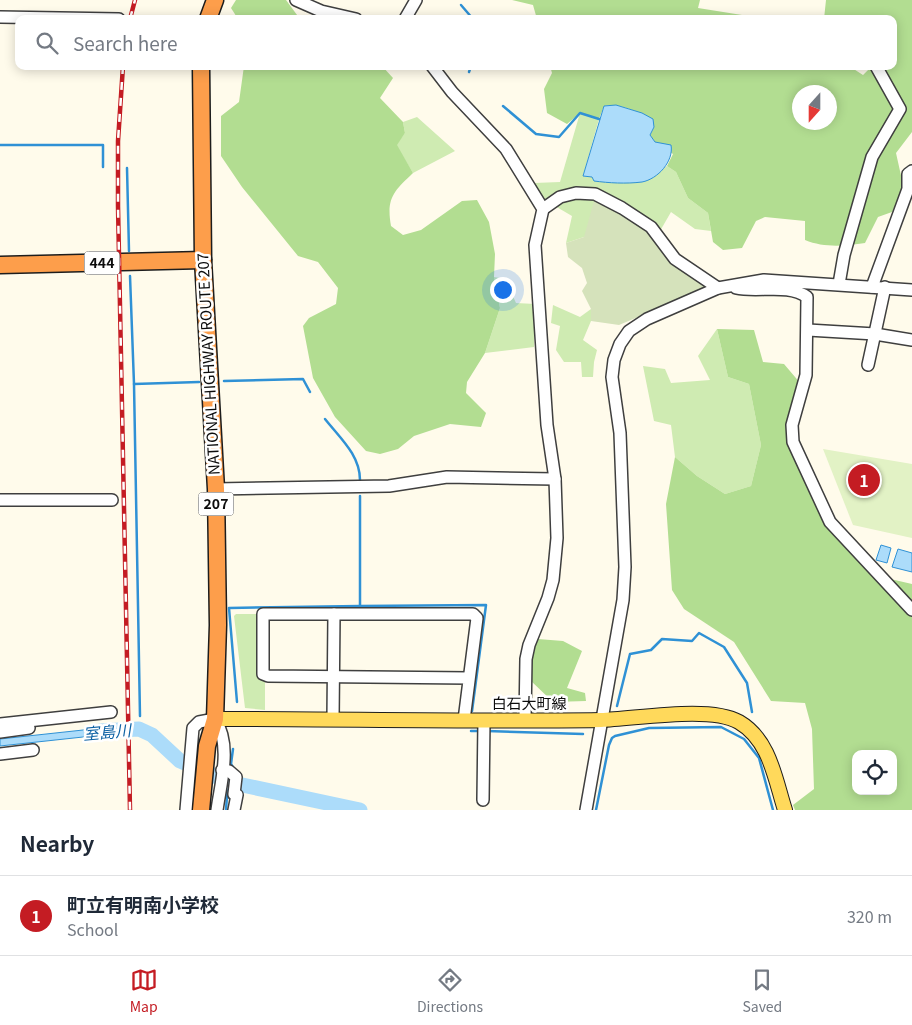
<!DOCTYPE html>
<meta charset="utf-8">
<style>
body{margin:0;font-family:Georgia,"Noto Sans JP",serif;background:#f6f6f7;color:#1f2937}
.controls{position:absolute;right:15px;bottom:15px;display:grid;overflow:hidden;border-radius:10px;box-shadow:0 2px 12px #0003}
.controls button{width:45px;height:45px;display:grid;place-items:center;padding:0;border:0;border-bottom:1px solid #e0e1e3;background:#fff;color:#1f2937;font:25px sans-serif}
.compass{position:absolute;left:792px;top:85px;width:45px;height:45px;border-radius:50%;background:#fff;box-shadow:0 2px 12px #0003;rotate:201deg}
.you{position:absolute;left:502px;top:289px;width:18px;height:18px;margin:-12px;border:4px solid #fff;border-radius:50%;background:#1a73e8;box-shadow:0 0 0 8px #1a73e833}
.badge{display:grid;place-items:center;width:32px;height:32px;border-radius:50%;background:#c41c23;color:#fff;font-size:16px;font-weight:700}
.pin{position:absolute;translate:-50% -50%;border:2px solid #fff;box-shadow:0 1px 5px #0006}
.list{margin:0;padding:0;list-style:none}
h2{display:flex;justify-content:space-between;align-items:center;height:65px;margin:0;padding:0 20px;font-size:21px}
h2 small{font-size:16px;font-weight:400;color:#747a83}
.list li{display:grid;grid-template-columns:32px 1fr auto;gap:15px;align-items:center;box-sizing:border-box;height:80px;padding:0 20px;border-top:1px solid #e0e1e3}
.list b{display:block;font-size:19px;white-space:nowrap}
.list p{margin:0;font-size:16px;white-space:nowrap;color:#747a83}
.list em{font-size:16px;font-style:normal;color:#747a83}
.icon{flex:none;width:28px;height:28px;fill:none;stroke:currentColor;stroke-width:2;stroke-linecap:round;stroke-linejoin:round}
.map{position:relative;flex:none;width:912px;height:810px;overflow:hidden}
.search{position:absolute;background:#fff;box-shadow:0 2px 12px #0003;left:15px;right:15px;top:15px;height:55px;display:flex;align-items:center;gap:12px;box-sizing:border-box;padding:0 18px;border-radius:10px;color:#747a83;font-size:19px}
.sheet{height:145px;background:#fff}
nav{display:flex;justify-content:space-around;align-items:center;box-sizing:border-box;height:70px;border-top:1px solid #e0e1e3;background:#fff;font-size:14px;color:#747a83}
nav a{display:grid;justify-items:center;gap:2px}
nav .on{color:#c41c23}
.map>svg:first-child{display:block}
</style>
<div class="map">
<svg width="912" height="810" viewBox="0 0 912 810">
<rect width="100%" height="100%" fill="#fffbeb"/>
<g fill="#cfebb2">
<path d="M580 113 599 119 583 176 644 182 667 166 676 172 688 198 708 213 711 231 695 229 671 212 656 238 584 237 566 243 572 216 543 199 534 183 560 182Z"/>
<path d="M417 117 455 151 413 173 396 145 405 133 403 122Z"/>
<path d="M494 277 505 279 516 303 535 304 534 347 485 353 500 308Z"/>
<path d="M553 305 580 317 591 309V321L583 340 597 350 594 362 593 377H582L581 362H564L556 350 560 326 551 323Z"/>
<path d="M717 329 728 377 749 384 761 445 751 486 725 494 697 476 675 457 671 425 654 421 643 366 665 369 671 383 710 380 698 356Z"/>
<path d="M236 614H259L260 679 265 680V710L245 708 234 616Z"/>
</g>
<g fill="#b2dd91" fill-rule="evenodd">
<path d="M236 0H286L300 19H238L231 8Z"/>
<path d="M512 0H700L698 8 767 19H537L533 5Z"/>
<path d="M826 0H912V132L896 153 904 189 892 212 878 217 865 243C845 246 824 248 805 240V221L765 217 756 221 742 248 723 250 713 242 708 213 688 198 676 172 667 166 673 154 655 142 650 135 654 127C640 111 625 104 604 106L599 119 580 113 567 124 547 113 544 89 552 73 550 66H849L863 75 872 66H893V19H824ZM800 92H830V122H800Z"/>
<path d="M244 66H382L393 78 380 98 403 122 405 133 397 145 413 173C394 191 386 198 391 226L403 235 421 230 462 201 477 200 489 222 495 254 494 277 500 308 485 353 467 382 466 393 486 413 481 427 450 424 414 436 398 449 380 454 366 451 335 417 313 378 303 326 309 318 336 304 338 288 318 262 298 256 242 187 221 156V116L239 102Z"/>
<path d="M717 329 754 330 763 362 784 364 801 384 795 426 798 441 834 519 886 578 912 584V810H795L793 805 814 789 812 729 805 703 771 701 734 642 684 609 672 590 666 504 675 457 697 476 725 494 751 486 761 445 749 384 728 377ZM856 754H893V791H856Z"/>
<path d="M538 639 563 641 582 651 567 688 585 693 586 701 553 702 530 680 531 658Z"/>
</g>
<path fill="#d5e2bb" d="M594 201 645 227 709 287 619 325 591 321V309L582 291 587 283 582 268 568 257 566 243 584 237Z"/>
<path fill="#e2f2c5" d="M823 449 912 464V538L853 525Z"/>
<g fill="#acdcfa" stroke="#2f91d5">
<path d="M616 105 642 113 653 119 654 127 650 135 655 142 671 145C674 161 658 179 642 182 626 184 609 183 594 181L592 177 583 176 604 106Z"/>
<path d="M881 545 891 548 887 563 876 560Z"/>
<path d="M898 549 912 553V572L892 567Z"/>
<path d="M120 726V733L0 746V739Z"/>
</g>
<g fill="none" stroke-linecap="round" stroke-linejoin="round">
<g stroke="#2f91d5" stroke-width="2.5">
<path d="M461 5 473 19"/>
<path d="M469 72 471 66"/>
<path d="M503 106 536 134 559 137 580 113 599 119"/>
<path d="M0 145H103V167"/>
<path d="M127 168 129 251"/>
<path d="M130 276 134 384 199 382"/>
<path d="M224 381 303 379 310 392"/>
<path d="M134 384 140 716"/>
<path d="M325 419C340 438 360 455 360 480"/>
<path d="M360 496V606L486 605 472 711"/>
<path d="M237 702 229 608 360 606"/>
<path d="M617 706 630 654 651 650 662 639 692 641 699 633 724 647 747 683 752 712"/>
<path d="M471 731H479"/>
<path d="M487 731 583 734"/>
<path d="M233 749 231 764 234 769"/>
<path d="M226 810 228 782"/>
<path d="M596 810 609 745 612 738 615 736 649 728 721 727 744 739 759 758 773 810"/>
</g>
<path stroke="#acdcfa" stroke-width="15" d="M100 731 139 729 152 735 180 761 228 782 360 810"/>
<g stroke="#3f3f3f" stroke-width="14">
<g id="minor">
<path d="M296 0 321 11 356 19"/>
<path d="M0 17 119 19"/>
<path d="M405 19 416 0"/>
<path d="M432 66 452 92 506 149 543 209 535 245 547 425 555 479 557 538 553 580 548 598 529 645 526 659 525 720"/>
<path d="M543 209 560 197 576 193 595 194 622 208 651 227 675 259 718 288"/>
<path d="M839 284 844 255 872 157 900 109 876 66"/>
<path d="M872 287 908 189V174L912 171"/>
<path d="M736 288C758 293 788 283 807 297L806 375 792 425 793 442 830 522 912 610"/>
<path d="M808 330 875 334 912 340"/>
<path d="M868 365 885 287"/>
<path d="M216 489 389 486 447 477 555 479"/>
<path d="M0 500H112"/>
<path d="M333 719 334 614"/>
<path d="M464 720 477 618 473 614H263V674L268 676 469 678"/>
<path d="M0 724 111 712"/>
<path d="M0 732 29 728"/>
<path d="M0 754 33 750"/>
<path d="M222 770 229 771 236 777 234 794 237 795 234 810"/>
<path d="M483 800 484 720"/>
<path d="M186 810 193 728 199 722 215 719C232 745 221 781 217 810"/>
<path d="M586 810 623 600 625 567 620 433 612 377 614 360 620 344 629 331 647 319 718 288 764 280 912 290"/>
</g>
</g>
<g stroke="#1d1d1d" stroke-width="16">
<path id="major" d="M215 719C344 719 472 722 601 720 636 719 710 705 739 722 770 740 775 779 785 810"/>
</g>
<g stroke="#1d1d1d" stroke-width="19">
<g id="highway">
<path d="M208 19 215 0"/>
<path d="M201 66 203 260 216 489 218 625 215 719 207 746 201 810"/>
<path d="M0 265 203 260"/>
</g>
</g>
<use href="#minor" stroke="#fff" stroke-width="11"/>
<use href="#major" stroke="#ffd95b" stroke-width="14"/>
<use href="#highway" stroke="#fd9e4b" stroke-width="16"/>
<g stroke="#c41c23" stroke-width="4.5">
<g id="rail">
<path d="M130 19 135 0"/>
<path d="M123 66 118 141V206L130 810"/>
</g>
</g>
<use href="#rail" stroke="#fff" stroke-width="2.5" stroke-dasharray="8" stroke-linecap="butt"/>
</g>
<g text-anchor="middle" stroke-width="5" stroke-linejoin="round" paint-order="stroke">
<g fill="#fff" stroke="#555" stroke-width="1">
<rect x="84.5" y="251.5" width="35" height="23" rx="4"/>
<rect x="198.5" y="492.5" width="35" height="23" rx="4"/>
</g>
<g font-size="14" font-weight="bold" fill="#0c0c0c">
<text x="102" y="268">444</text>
<text x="216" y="509">207</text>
</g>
<g font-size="15" fill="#0c0c0c" stroke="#fff">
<text transform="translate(209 364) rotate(-93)" y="5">NATIONAL HIGHWAY ROUTE 207</text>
<text x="529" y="709">白石大町線</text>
</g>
<g font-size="16" font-style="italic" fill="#0e62a4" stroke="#fff">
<text transform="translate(107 732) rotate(-5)" y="6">室島川</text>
</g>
</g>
</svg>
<div class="controls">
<button><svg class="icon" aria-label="locate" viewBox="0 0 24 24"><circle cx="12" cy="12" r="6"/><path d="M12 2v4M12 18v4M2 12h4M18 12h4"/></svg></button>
</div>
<svg class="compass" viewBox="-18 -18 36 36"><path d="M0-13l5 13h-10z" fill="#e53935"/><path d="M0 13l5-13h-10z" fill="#747a83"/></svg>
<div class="you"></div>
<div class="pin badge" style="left:864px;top:480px">1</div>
<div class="search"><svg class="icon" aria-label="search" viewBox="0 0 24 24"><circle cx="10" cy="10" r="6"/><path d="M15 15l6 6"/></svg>Search here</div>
</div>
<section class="sheet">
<h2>Nearby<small></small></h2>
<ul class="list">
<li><span class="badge">1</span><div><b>町立有明南小学校</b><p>School</p></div><em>320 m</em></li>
</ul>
</section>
<nav>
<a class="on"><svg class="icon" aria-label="map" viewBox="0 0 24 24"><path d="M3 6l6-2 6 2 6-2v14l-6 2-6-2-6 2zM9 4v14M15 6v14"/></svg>Map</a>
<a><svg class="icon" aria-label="directions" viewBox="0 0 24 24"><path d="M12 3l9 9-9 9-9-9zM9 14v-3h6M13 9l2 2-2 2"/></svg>Directions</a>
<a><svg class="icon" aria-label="saved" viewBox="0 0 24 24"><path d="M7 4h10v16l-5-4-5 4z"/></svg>Saved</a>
</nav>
